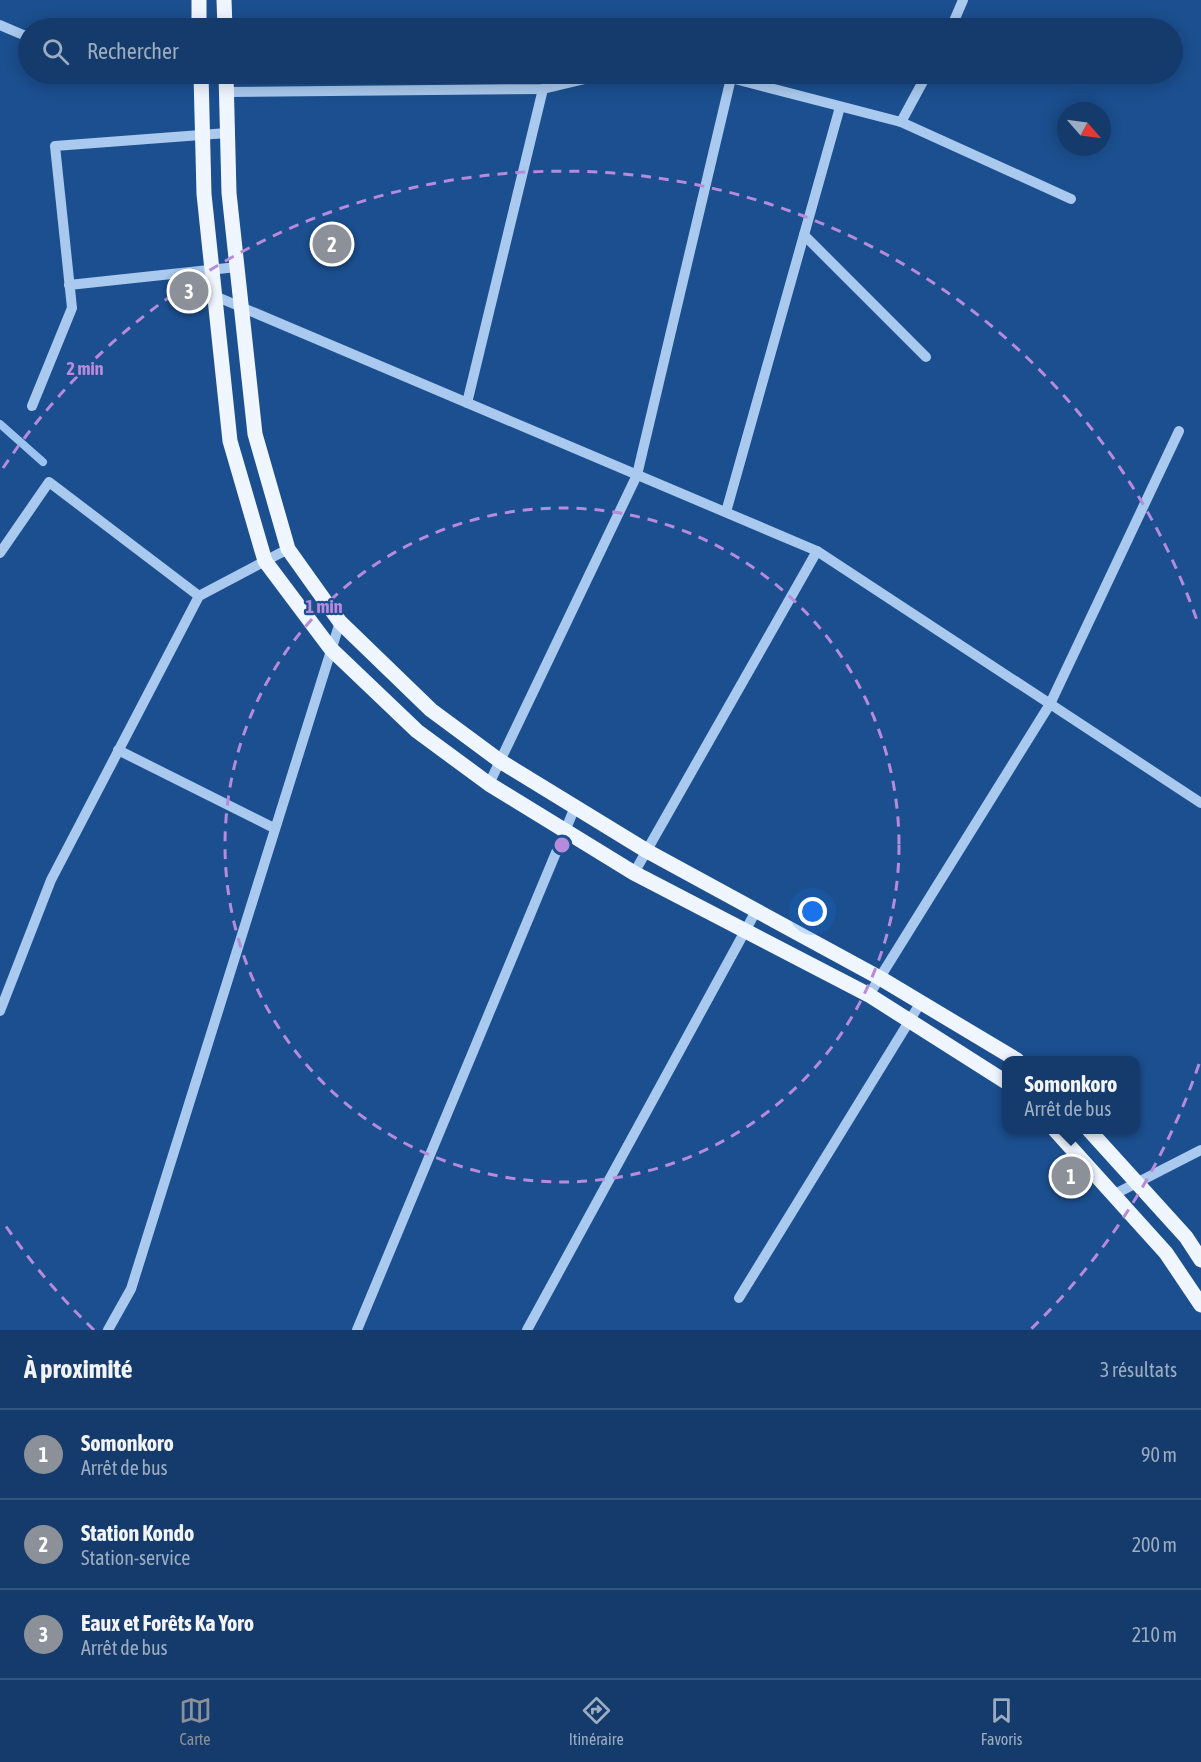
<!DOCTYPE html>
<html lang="fr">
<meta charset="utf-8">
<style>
body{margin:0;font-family:"Asap Condensed",sans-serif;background:#214673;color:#f1f3f6}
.compass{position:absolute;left:1057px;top:102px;width:54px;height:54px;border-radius:50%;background:#143b6b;box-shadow:0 3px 15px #0003;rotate:118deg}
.you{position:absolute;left:813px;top:912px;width:21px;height:21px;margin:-15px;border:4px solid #fff;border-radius:50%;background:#1a73e8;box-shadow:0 0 0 9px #1a73e833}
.badge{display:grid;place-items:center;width:39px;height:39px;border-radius:50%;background:#8c9099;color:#fff;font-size:20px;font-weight:700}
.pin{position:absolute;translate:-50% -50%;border:3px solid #fff;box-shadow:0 2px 6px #0006}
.popup{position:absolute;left:1002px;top:1056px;width:138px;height:78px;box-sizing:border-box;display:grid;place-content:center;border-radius:12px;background:#143b6b;filter:drop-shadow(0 2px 4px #0005);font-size:20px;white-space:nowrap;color:#9dadc1}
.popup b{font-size:22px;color:#f1f3f6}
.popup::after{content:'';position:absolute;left:50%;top:100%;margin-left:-12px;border:12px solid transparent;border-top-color:#143b6b}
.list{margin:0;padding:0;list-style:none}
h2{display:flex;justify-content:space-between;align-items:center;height:78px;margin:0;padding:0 24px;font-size:26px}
h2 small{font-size:20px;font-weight:400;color:#9dadc1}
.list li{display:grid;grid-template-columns:39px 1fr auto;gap:18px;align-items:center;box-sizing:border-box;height:90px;padding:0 24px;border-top:2px solid #33557e}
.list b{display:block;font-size:22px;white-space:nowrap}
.list p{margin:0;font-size:20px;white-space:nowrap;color:#9dadc1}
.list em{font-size:20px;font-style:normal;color:#9dadc1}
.icon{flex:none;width:33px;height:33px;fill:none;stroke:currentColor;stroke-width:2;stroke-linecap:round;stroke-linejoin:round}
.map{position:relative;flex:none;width:1201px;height:1330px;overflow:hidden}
.search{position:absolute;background:#143b6b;box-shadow:0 3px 15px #0003;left:18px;right:18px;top:18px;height:66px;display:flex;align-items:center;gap:15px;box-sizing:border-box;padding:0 21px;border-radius:33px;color:#9dadc1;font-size:22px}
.sheet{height:348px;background:#143b6b}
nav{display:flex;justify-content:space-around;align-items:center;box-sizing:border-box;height:84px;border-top:2px solid #33557e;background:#143b6b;font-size:16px;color:#9dadc1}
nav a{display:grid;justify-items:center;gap:3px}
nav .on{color:#8c9099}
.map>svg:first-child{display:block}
</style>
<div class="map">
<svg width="1201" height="1330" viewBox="0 0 1201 1330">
<rect width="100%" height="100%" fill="#1b4f8f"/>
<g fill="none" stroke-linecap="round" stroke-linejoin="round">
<path stroke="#9cc4f0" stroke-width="8" d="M0 424 43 462"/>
<g stroke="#a9c9ee" stroke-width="10">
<path d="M0 25 28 37"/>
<path d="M951 28 963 0"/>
<path d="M688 74 731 78 901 122 1071 199"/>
<path d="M226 92 543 89 606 74"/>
<path d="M901 122 927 74"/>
<path d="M804 235 926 357"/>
<path d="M69 285 237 267"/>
<path d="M215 296 817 551 1201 803"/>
<path d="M467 403 543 89"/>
<path d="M32 406 72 308 55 146 227 133"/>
<path d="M726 512 840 107"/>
<path d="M0 553 49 482 199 596"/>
<path d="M118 750 274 828"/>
<path d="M489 784 637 475 731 78"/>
<path d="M634 873 817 551"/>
<path d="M869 995 1050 704 1179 431"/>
<path d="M0 1011 51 880 199 596 288 549"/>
<path d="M1113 1195 1201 1150"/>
<path d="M739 1298 921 1002"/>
<path d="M108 1330 131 1289 340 622"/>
<path d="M357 1330 575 807"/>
<path d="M527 1330 756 911"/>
</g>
<g stroke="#f0f6ff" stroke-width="15">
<path d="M199 0V28"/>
<path d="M224 0 225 28"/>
<path d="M201 74 204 194 230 441 265 561 331 649 417 731 489 784 634 873 869 995 1006 1082"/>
<path d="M226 74 229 193 255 434 288 549 340 622 431 710 500 761 647 851 880 978 1017 1060"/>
<path d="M1055 1130 1166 1253 1201 1305"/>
<path d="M1089 1130 1186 1237 1201 1260"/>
</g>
</g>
<g fill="none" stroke="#b68bdc" stroke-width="3" stroke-dasharray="10 8">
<circle cx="562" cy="845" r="337"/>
<path d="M1199 1064A674 674 0 0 1 1030 1330M94 1330A674 674 0 0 1 3 1222M3 468A674 674 0 0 1 1199 626"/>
</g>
<circle cx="562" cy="845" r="9" fill="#b68bdc" stroke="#1b4f8f" stroke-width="3"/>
<g font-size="18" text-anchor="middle" font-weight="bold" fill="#b68bdc" stroke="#1b4f8f" stroke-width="4.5" stroke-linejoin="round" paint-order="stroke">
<text x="85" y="375">2 min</text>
<text x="324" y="613">1 min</text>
</g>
</svg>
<svg class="compass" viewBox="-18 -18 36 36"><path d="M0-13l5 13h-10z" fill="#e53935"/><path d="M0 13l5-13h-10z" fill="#9dadc1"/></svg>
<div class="you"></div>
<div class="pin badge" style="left:1071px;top:1176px">1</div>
<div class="popup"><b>Somonkoro</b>Arrêt de bus</div>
<div class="pin badge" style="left:332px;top:244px">2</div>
<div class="pin badge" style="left:189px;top:291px">3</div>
<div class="search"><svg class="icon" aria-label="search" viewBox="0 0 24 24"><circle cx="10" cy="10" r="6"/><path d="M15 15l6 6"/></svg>Rechercher</div>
</div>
<section class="sheet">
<h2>À proximité<small>3 résultats</small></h2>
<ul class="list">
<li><span class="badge">1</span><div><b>Somonkoro</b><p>Arrêt de bus</p></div><em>90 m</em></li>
<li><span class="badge">2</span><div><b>Station Kondo</b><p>Station-service</p></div><em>200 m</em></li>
<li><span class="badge">3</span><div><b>Eaux et Forêts Ka Yoro</b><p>Arrêt de bus</p></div><em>210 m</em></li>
</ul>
</section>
<nav>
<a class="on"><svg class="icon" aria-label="map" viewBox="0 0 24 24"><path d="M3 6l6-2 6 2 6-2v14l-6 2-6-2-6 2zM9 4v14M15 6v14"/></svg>Carte</a>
<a><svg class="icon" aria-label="directions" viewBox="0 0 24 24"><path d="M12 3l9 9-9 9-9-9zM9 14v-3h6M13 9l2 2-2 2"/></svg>Itinéraire</a>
<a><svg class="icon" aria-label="saved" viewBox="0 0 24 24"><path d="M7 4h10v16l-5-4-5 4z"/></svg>Favoris</a>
</nav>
